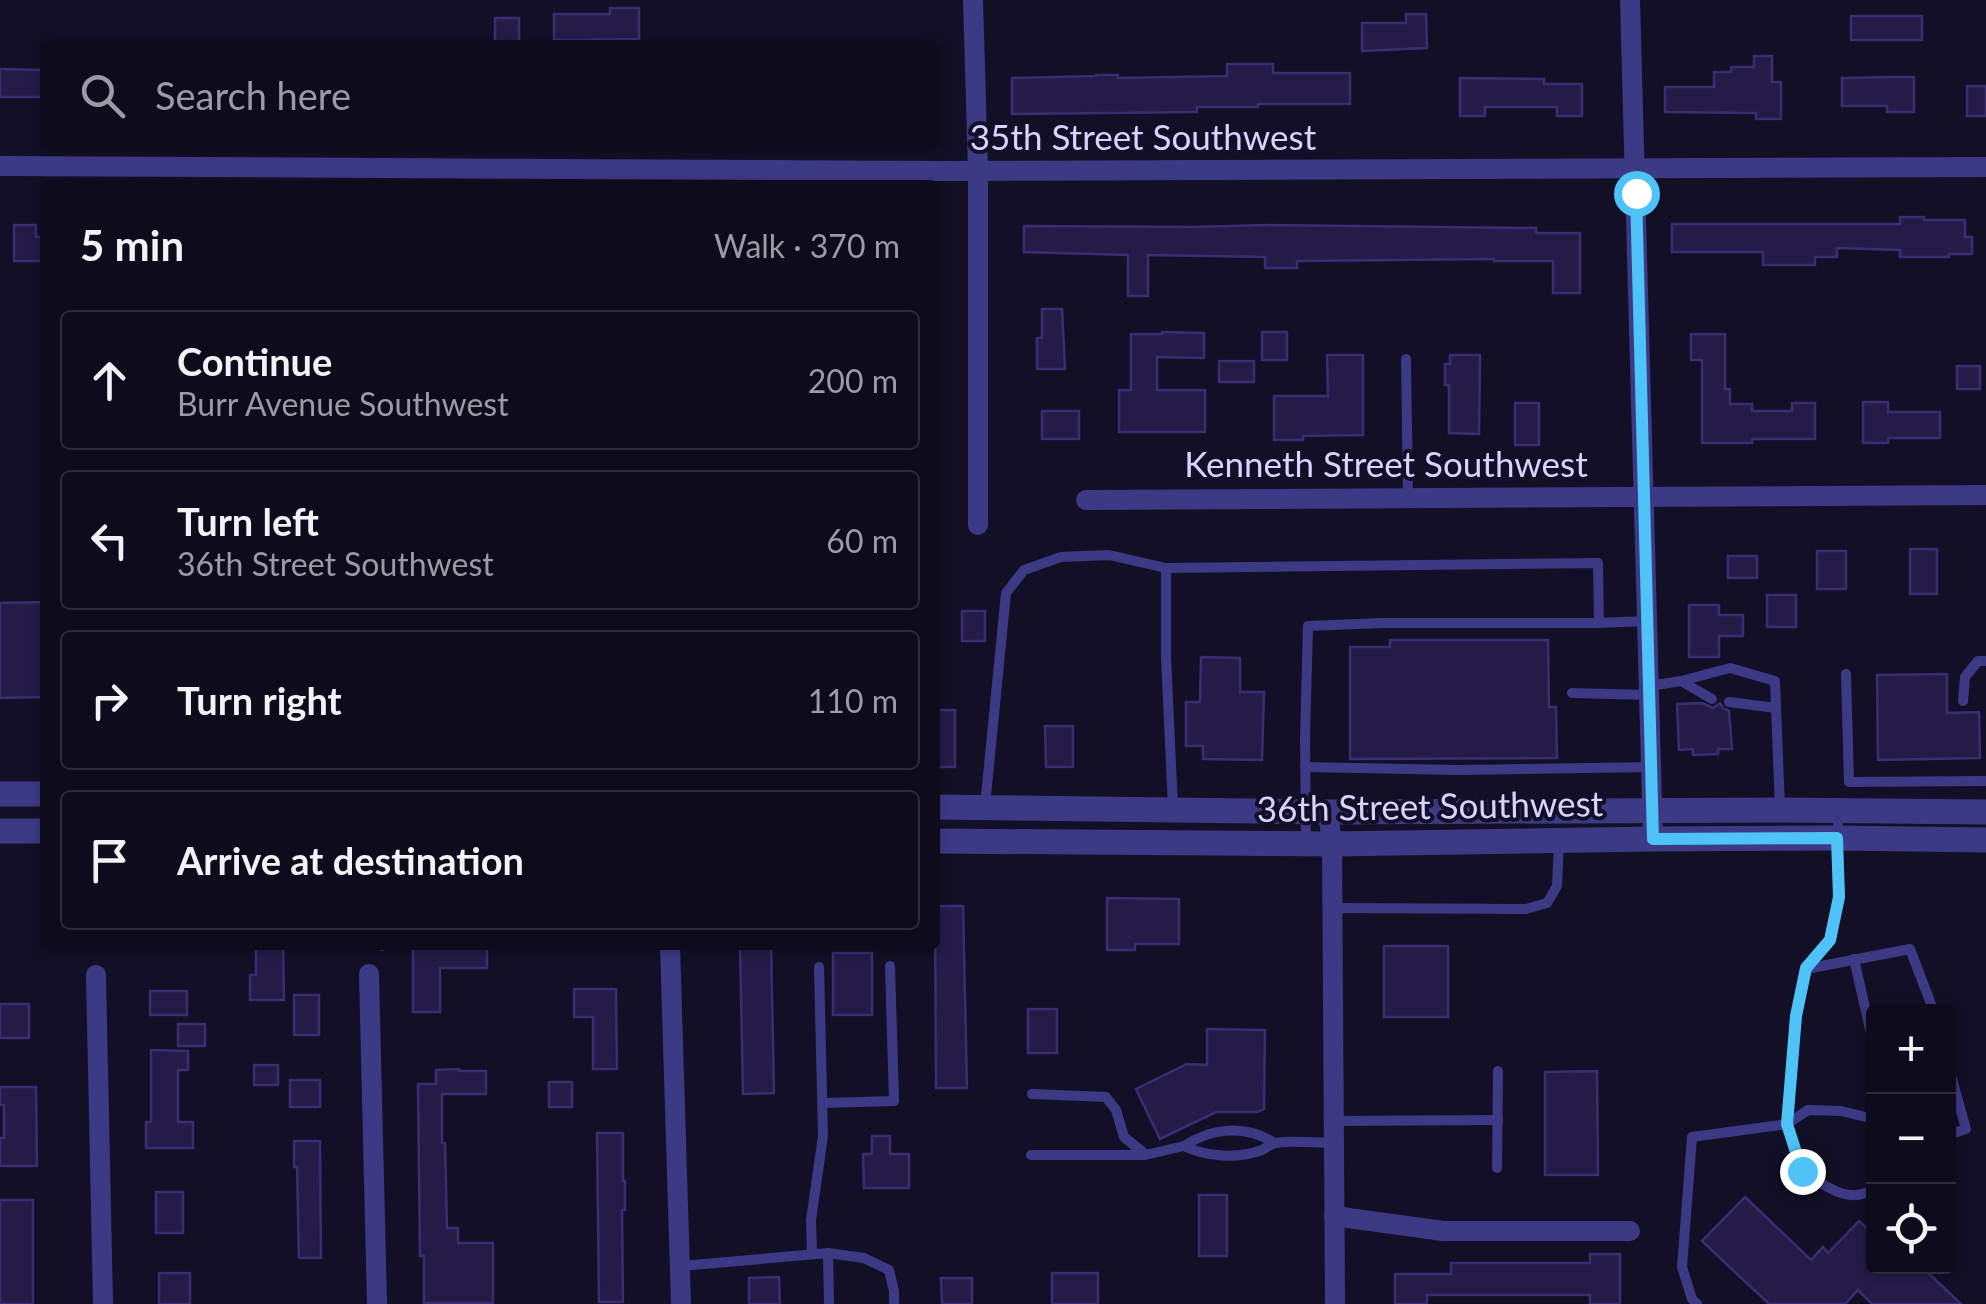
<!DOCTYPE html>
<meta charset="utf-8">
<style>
body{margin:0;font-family:Lato,sans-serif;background:#1c1929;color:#f1f3f6}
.controls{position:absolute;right:30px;bottom:30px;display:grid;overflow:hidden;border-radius:10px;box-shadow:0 2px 8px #0004}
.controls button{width:90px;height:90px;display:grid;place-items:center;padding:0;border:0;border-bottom:2px solid #2e2b3b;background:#0e0b1c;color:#f1f3f6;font:50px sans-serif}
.stop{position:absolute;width:30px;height:30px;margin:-22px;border:8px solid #4fc3f7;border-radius:50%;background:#fff}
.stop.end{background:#4fc3f7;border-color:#fff;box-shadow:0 2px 10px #0008}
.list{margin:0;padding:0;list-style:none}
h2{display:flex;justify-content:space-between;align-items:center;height:130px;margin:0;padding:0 40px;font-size:42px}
h2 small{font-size:32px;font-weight:400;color:#9b9ba3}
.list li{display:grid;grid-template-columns:65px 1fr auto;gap:30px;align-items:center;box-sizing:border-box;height:140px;margin:0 20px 20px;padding:0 20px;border:2px solid #2e2b3b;border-radius:10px}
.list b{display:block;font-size:38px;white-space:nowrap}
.list p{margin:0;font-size:32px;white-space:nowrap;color:#9b9ba3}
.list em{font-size:32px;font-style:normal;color:#9b9ba3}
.icon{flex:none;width:55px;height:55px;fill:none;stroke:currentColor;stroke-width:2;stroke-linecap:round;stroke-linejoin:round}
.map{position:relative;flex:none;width:1986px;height:1304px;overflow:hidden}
.search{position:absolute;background:#0e0b1c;box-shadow:0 2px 8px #0004;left:40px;top:40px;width:900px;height:110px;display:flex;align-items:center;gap:25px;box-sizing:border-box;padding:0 35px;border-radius:10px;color:#9b9ba3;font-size:38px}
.panel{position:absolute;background:#0e0b1c;box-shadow:0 2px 8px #0004;left:40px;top:180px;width:900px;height:770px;border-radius:10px}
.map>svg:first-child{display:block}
</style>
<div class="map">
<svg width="1986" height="1304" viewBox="0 0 1986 1304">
<rect width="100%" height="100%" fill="#130f26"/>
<g fill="#241b47" stroke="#3b2d73" stroke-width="2.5">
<path d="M610 8H639V39L554 40V14H610Z"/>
<path d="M1406 14H1426L1427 48 1362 51V23H1406Z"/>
<rect x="1851" y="16" width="71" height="24"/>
<rect x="495" y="18" width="24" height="25"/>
<path d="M1754 56H1772V82H1781V119H1756V113L1665 112V87H1714V72H1731V67H1754Z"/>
<path d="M1227 64H1273V73H1350V104H1258V107H1197V112L1012 114V78L1096 76V75H1118V78L1227 76Z"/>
<path d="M0 69 42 70V97H0Z"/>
<path d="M1887 77H1914V112H1887V106H1842V78Z"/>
<path d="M1460 78 1544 79V84H1582V116H1557V107H1485V116H1460Z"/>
<rect x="1967" y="86" width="19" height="30"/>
<path d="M1900 217H1924V220H1965V237H1972V254H1949V257H1900V250L1837 248V257H1815V265H1763V252H1672V224H1900Z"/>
<path d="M14 225H36V237H45V261H14Z"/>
<path d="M1265 225 1536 228V233H1580V293H1553V261H1494V259L1297 261V268H1265V257L1148 255V296H1128V255L1024 252V226L1193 227Z"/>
<path d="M1042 309H1062L1065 369H1037V338H1042Z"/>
<path d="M1162 332 1204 333V358L1157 357V390H1205V432H1119V390H1131V334H1162Z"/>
<rect x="1262" y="332" width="25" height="28"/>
<path d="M1691 334H1725V389H1730V404H1752V411H1792V403H1815V439H1752V443H1702V360H1691Z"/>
<path d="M1327 355H1363V435L1303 436V440H1274V396H1328Z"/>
<path d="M1450 355H1480L1479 434 1449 433V385H1445V364H1450Z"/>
<rect x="1219" y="361" width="35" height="21"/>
<rect x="1957" y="366" width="23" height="23"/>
<path d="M1863 402H1888V412H1940V438H1888V443H1863Z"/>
<rect x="1515" y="403" width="24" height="42"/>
<rect x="1042" y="411" width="37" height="28"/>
<rect x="1910" y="549" width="27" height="45"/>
<rect x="1817" y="551" width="29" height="38"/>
<rect x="1728" y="556" width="29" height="22"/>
<rect x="1767" y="595" width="29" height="32"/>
<path d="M45 602V697L0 698V603Z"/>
<path d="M1689 605H1719V615H1743V636H1719V657H1689Z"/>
<rect x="962" y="611" width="23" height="30"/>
<path d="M1390 640H1548L1549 707H1556L1557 758 1350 759V647H1390Z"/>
<path d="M1201 657 1240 658V692H1264L1262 760 1203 759V746H1186V702H1200Z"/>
<path d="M1947 674V713L1979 712 1980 758 1878 760 1877 675Z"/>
<path d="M1702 703 1713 708 1720 703 1723 708 1729 711 1732 749H1718V754L1693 755V749L1679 750 1677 704Z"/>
<rect x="935" y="710" width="20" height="57"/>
<path d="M1045 726H1073V767H1046Z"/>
<path d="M1107 898 1179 899V944H1135V950H1107Z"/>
<path d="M935 906H963L967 1088H936Z"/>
<path d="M256 945H283L284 1000H250V975H256Z"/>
<path d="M413 945H487V968H440V1012H413Z"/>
<path d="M740 945H771L774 1093 743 1094Z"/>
<rect x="1384" y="946" width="64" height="71"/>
<rect x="833" y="953" width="39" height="62"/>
<path d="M574 989H616L617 1069H593V1017H574Z"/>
<rect x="150" y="991" width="37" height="24"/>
<rect x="294" y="995" width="25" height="40"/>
<rect x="0" y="1004" width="29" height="34"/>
<rect x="1028" y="1009" width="29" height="44"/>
<rect x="178" y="1024" width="27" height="22"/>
<path d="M1207 1029 1265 1030 1264 1109 1257 1112H1216L1160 1139 1136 1089 1187 1064 1207 1065Z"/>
<path d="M151 1050 188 1051V1070H178V1122H193V1148H146V1122H151Z"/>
<rect x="254" y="1065" width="24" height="20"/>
<path d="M459 1069V1071H486V1094H442V1143H445L447 1228H458V1243H493V1303H424V1256H420L418 1084H436V1070Z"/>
<path d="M1597 1071 1598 1175H1545V1072Z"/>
<rect x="290" y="1080" width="30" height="27"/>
<rect x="549" y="1082" width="23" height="25"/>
<path d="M0 1087H36L37 1166H0V1138H4V1105H0Z"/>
<path d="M597 1133H623V1181H625V1210H622L623 1302H599Z"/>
<path d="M872 1136H890V1154H909V1188H864L863 1154H872Z"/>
<path d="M294 1141H320L321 1258H299L297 1167H294Z"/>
<rect x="156" y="1192" width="27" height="41"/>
<rect x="1199" y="1195" width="28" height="61"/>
<path d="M1745 1197 1811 1260 1823 1247 1828 1253 1859 1221 1874 1235V1266H1921L1961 1304H1872L1858 1290 1845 1304H1769L1702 1241Z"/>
<rect x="0" y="1200" width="33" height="104"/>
<path d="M1590 1254H1620V1304H1590V1295H1427V1304H1395V1274H1451V1263H1590Z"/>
<rect x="159" y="1273" width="31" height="31"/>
<rect x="1052" y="1273" width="46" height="31"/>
<path d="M779 1277 780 1304H749V1278Z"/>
<path d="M941 1278H972V1304H942Z"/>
</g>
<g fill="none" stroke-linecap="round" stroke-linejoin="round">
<g stroke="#3d3a85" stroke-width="10">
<path d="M1406 359 1408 498"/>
<path d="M1846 674 1849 782 1986 781"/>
<path d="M1681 681 1712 699"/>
<path d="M1649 686 1681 681 1730 668 1775 681 1780 809"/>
<path d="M1572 693 1648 695"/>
<path d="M1963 701 1965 677 1978 661H1986"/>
<path d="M1729 702 1776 708"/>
<path d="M1305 767 1458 770 1651 767"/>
<path d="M985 806 1006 593 1024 570 1061 557 1109 555 1166 568"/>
<path d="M1173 807 1166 657V568L1598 563 1599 623 1646 621"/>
<path d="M1306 842 1305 738 1308 626 1382 623H1599"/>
<path d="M1333 908 1526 909 1547 903 1557 886 1559 842"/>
<path d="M382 945V946"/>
<path d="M1854 959 1874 1047"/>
<path d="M1806 969 1910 949 1934 1012"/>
<path d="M1948 1065 1966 1129 1948 1135"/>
<path d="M1032 1094 1106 1097 1116 1110 1124 1137 1145 1154"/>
<path d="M823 1103 894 1101 890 966"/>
<path d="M1874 1119 1841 1111 1808 1110 1787 1124 1802 1171C1823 1184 1849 1207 1874 1188"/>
<path d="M1333 1121 1498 1120"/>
<path d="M1274 1143C1246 1124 1211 1128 1184 1146 1206 1157 1238 1159 1262 1150 1268 1147 1269 1144 1276 1143 1294 1140 1314 1143 1332 1143"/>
<path d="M1031 1155H1145L1184 1146"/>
<path d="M1497 1168 1498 1071"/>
<path d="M828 1253 829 1304"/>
<path d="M812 1254 811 1220 823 1136 819 967"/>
<path d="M681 1266 828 1253 864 1258 889 1270 894 1291V1304"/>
<path d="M1697 1304 1692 1299 1682 1267 1692 1137 1787 1124 1796 1016 1806 969 1831 940 1839 897 1837 838 1839 811"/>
</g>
<g stroke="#3d3a85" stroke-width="20">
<path d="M973 0 978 171V525"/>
<path d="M1630 0 1653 839"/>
<path d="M0 166 947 171 1986 167"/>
<path d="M1086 500 1986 495"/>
<path d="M1328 812 1332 844 1335 1304"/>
<path d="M670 945 681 1304"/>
<path d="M369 974 377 1304"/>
<path d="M96 975 103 1304"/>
<path d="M1334 1216 1443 1231H1630"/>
</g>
<g stroke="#3d3a85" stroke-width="25">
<path d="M0 794H45"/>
<path d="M935 807 1328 812 1780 810 1986 812"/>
<path d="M0 831H45"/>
<path d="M935 841 1332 844 1653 839 1837 838 1986 840"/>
</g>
</g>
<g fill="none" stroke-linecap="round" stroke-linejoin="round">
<path stroke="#4fc3f7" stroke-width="12" d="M1636 193 1653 839 1837 838 1839 897 1830 940 1806 968 1796 1016 1787 1124 1802 1171"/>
</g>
<g text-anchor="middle" stroke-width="8" stroke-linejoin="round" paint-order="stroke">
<g font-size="35" fill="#d9d4ff" stroke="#130f26">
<text x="1143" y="150">35th Street Southwest</text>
<text x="1386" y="477">Kenneth Street Southwest</text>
<text transform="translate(1430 807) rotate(-1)" y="12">36th Street Southwest</text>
</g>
</g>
</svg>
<div class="controls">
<button>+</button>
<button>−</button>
<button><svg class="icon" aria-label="locate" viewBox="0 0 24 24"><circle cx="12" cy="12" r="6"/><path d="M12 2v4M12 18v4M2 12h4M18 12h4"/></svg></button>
</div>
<div class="stop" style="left:1636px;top:193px"></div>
<div class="stop end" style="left:1802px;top:1171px"></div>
<div class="search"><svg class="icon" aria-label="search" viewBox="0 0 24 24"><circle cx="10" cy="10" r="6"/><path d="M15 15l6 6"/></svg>Search here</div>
<section class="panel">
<h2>5 min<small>Walk · 370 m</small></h2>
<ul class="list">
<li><svg class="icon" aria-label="ahead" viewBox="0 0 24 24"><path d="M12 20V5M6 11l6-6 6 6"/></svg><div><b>Continue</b><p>Burr Avenue Southwest</p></div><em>200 m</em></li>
<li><svg class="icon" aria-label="left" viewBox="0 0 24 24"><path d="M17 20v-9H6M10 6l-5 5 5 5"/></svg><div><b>Turn left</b><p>36th Street Southwest</p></div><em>60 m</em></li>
<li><svg class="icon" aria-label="right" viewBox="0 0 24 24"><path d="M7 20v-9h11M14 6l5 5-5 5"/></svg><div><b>Turn right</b></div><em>110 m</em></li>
<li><svg class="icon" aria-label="arrive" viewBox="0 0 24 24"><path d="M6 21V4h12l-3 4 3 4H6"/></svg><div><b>Arrive at destination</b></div></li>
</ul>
</section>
</div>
